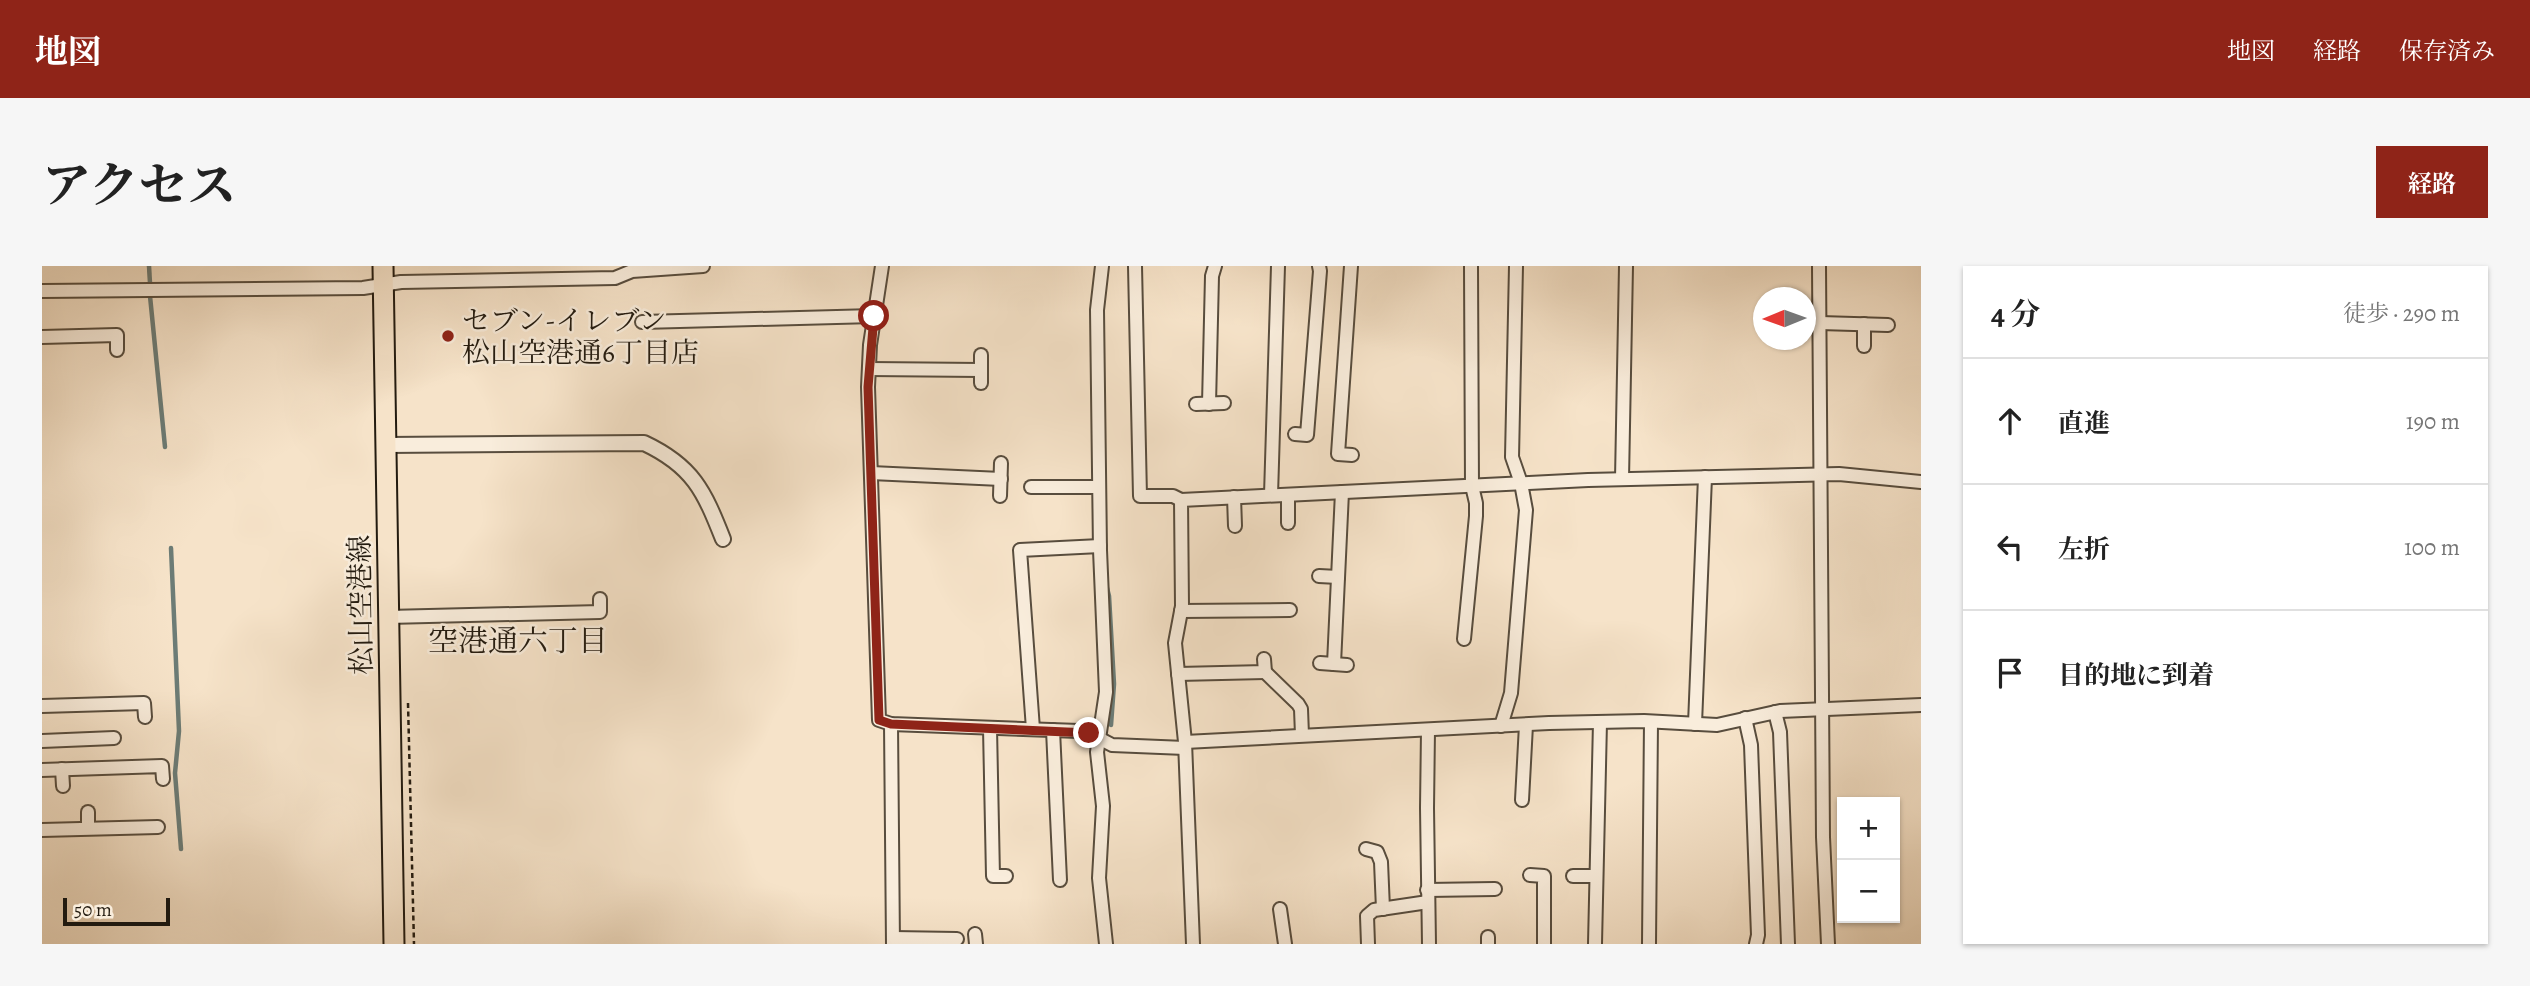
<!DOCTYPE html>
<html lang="ja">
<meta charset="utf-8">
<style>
body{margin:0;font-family:Alegreya,"Noto Serif JP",serif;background:#f6f6f6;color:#222}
.controls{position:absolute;right:21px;bottom:21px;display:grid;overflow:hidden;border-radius:0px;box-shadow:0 2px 5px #0004}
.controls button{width:63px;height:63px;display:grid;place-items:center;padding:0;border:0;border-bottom:2px solid #e0e0e0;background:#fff;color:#222;font:35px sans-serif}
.compass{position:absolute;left:1711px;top:21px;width:63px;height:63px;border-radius:50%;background:#fff;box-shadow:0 2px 5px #0004;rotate:269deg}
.scale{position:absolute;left:21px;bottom:18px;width:107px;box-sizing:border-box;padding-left:7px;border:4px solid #231b10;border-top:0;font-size:19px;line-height:24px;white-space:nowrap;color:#231b10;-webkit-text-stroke:5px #f9eddc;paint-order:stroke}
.stop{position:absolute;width:21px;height:21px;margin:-16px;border:5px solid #8f2418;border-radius:50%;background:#fff}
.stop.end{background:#8f2418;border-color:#fff;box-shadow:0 2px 7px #0008}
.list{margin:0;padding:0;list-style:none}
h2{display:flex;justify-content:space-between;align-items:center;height:91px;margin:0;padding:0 28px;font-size:30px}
h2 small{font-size:23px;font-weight:400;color:#767676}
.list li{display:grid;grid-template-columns:46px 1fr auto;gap:21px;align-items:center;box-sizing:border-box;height:126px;padding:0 28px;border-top:2px solid #e0e0e0}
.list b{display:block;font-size:26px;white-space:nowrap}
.list em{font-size:23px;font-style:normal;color:#767676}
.icon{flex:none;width:38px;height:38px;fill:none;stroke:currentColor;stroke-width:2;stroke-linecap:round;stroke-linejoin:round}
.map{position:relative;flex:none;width:1879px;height:678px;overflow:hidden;border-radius:0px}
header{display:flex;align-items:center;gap:42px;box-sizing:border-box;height:98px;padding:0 35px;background:#8f2418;color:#fff}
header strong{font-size:33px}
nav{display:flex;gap:38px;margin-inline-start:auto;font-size:24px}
.intro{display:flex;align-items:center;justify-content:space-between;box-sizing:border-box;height:168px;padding:0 42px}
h1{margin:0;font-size:49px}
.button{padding:18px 32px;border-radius:0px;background:#8f2418;color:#fff;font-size:24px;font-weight:700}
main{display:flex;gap:42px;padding:0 42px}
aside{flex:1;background:#fff;border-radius:0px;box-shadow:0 2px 5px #0004}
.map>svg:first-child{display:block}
</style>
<header>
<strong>地図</strong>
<nav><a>地図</a><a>経路</a><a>保存済み</a></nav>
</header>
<div class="intro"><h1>アクセス</h1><a class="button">経路</a></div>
<main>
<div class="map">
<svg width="1879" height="678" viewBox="0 0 1879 678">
<rect width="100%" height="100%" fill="#f6e3c9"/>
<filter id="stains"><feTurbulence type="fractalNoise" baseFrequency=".00286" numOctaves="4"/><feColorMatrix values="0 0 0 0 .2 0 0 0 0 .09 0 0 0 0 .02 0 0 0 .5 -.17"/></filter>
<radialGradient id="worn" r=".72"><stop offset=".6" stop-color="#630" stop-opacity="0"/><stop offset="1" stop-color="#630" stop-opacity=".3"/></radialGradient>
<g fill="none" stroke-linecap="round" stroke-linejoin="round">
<g stroke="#6c7c76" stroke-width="4.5">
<path d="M107 0 108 17"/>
<path d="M108 30 123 181"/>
<path d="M129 282 137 465 133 507 139 583"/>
<path d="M1065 322 1067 330 1072 418 1069 459"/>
</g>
<g stroke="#584d3e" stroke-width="16">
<g id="minor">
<path d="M840 0 828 79 826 121 837 454 849 458 1037 465 1047 467 1070 479 1143 482"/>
<path d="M1060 0 1055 44 1058 284 1064 426 1055 486 1061 540 1057 612 1064 678"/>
<path d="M1093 0 1098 230H1131L1139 234"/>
<path d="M1309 0 1296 188 1310 189"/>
<path d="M1777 0 1781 571 1786 678"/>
<path d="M0 25 321 22 359 16 573 12 590 5 661 0"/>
<path d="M600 56 832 50"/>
<path d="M1778 57 1846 59"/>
<path d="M0 71 75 69V84"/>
<path d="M1822 80V58"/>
<path d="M827 103 939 104"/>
<path d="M939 117V89"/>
<path d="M1154 138 1182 137"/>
<path d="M1167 138 1170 10 1173 0"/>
<path d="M1253 168 1265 169 1278 5 1277 0"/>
<path d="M829 207 959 213"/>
<path d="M1580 213 1584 0"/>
<path d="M989 221H1057"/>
<path d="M1229 229 1236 0"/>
<path d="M1246 229V257"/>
<path d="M958 230 959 197"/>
<path d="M1192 231 1193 260"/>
<path d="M1277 310 1296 311"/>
<path d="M1139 345 1248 344"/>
<path d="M346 351 558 346V333"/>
<path d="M1422 373 1434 250V237L1430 220 1429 0"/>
<path d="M1278 397 1305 399"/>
<path d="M1292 398 1300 226"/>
<path d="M1223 406 1256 438 1259 443 1260 469"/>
<path d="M1136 408 1223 406 1222 393"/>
<path d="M0 440 102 437 103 451"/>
<path d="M1733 446 1738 466 1746 678"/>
<path d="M1703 452 1709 479 1716 669 1714 678"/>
<path d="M849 458 851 678"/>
<path d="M1653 458 1663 211"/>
<path d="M1459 460 1469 427 1484 244 1479 217 1470 191 1474 0"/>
<path d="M948 462 951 610H964"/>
<path d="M991 463 978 284 1058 280"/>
<path d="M1011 464 1018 614"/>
<path d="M1386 464 1385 542 1387 678"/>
<path d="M0 475 72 472"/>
<path d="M1143 476 1507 457 1602 455 1675 459 1738 445 1879 439"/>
<path d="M20 503 21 520"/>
<path d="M0 504 120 500 121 513"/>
<path d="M1480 534 1484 459"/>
<path d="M46 546V562"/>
<path d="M0 564 116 561"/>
<path d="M1324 583 1335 586 1339 596 1341 643"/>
<path d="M1488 609 1502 610V678"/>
<path d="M1531 610H1554"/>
<path d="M1385 624 1453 623"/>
<path d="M1238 643 1243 678"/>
<path d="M933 668 934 678"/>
<path d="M1446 671V678"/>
<path d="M851 672 915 673"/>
<path d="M1151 678 1143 476 1133 377 1140 340 1139 234 1546 214 1797 208 1879 216"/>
<path d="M1326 678 1325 650 1332 644 1386 636"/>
<path d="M1553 678 1558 456"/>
<path d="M1607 678 1609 456"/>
</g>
</g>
<g stroke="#584d3e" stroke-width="18">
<path id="tertiary" d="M344 179 602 177C651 200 662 225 681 273"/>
</g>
<g stroke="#231b10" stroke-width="23">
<path id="primary" d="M341 0 352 678"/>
</g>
<path stroke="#231b10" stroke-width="2.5" stroke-dasharray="5 3.5" stroke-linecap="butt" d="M366 437 372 678"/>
<use href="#minor" stroke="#f9eddc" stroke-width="12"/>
<use href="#tertiary" stroke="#f9eddc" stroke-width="14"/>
<use href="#primary" stroke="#f6e3c9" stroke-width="19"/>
</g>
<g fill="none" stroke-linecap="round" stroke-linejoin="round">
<path stroke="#8f2418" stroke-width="9" d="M832 50 826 121 837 454 849 458 1047 467"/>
</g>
<circle fill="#8f2418" stroke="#f9eddc" stroke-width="2.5" cx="406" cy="70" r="7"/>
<g text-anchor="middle" stroke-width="5" stroke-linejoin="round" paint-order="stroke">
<g font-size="28" fill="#231b10" stroke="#f9eddc" text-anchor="start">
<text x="420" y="64">セブン-イレブン<tspan x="420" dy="32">松山空港通6丁目店</tspan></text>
</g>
<g font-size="28" fill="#231b10" stroke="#f9eddc">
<text transform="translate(318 339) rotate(-91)" y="10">松山空港線</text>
</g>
<g font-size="30" fill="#231b10" stroke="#f9eddc">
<text x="476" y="385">空港通六丁目</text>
</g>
</g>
<rect width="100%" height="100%" filter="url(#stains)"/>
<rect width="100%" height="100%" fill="url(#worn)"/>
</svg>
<div class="controls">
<button>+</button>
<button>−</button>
</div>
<svg class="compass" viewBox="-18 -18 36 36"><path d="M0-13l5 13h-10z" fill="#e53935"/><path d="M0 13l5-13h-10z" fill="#767676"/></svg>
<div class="scale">50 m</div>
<div class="stop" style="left:832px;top:50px"></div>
<div class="stop end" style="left:1047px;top:467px"></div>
</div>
<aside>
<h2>4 分<small>徒歩 · 290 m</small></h2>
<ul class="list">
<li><svg class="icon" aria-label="ahead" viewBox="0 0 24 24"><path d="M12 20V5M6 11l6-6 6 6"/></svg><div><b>直進</b></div><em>190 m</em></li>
<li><svg class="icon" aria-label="left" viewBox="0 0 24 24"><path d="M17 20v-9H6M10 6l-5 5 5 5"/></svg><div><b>左折</b></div><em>100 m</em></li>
<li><svg class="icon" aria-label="arrive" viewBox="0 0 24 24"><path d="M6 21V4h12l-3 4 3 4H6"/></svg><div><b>目的地に到着</b></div></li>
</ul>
</aside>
</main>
